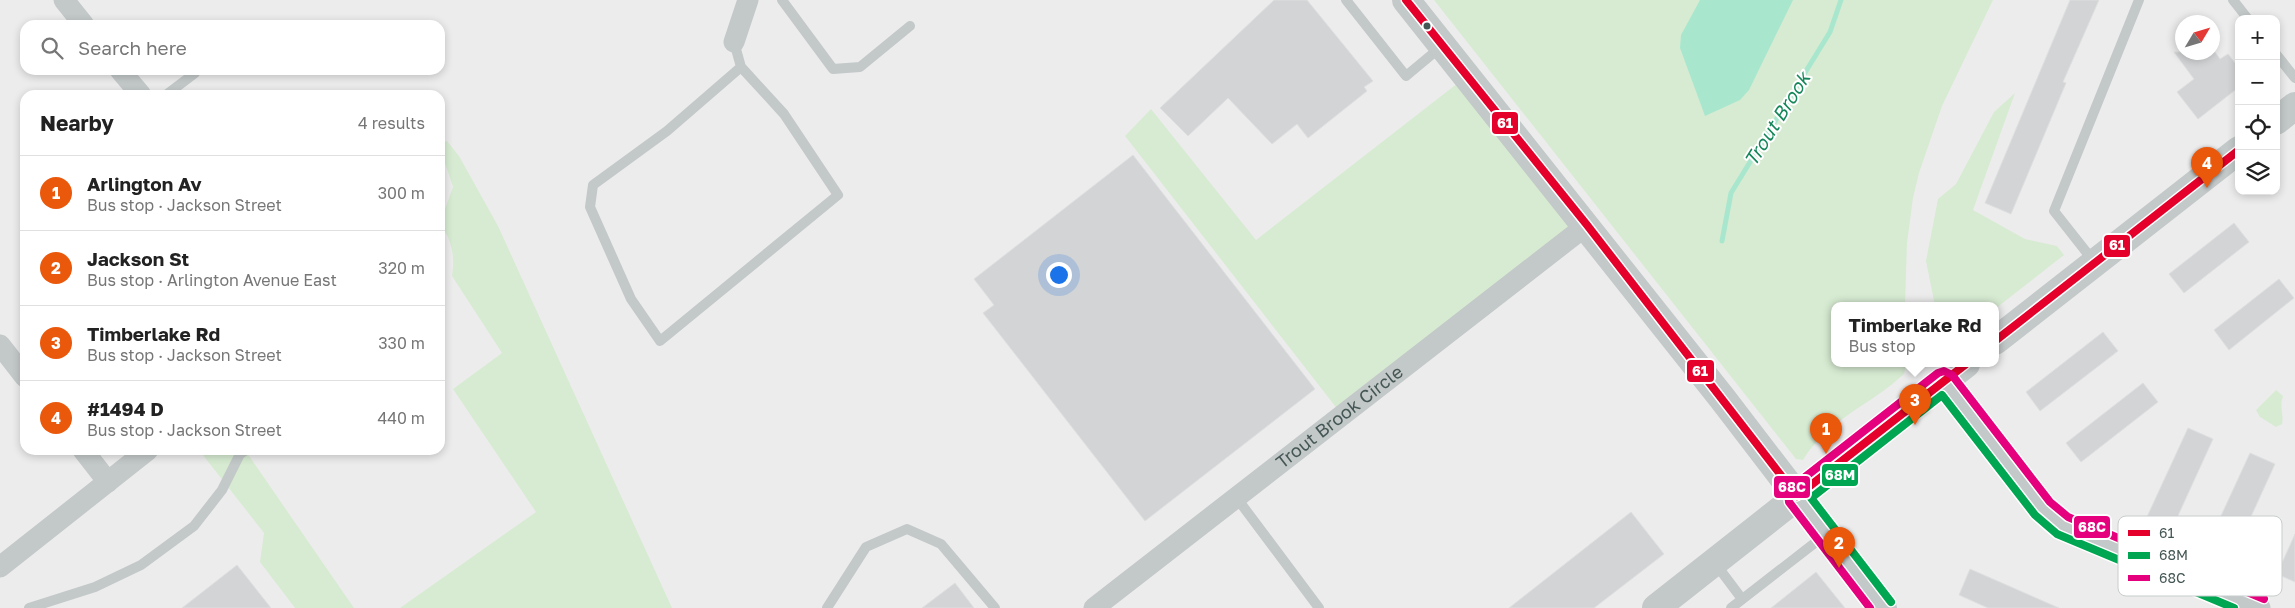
<!DOCTYPE html>
<meta charset="utf-8">
<style>
body{margin:0;font-family:"Golos Text",sans-serif;background:#f2f2f2;color:#222}
.controls{position:absolute;right:15px;top:15px;display:grid;overflow:hidden;border-radius:10px;box-shadow:0 2px 8px #0003}
.controls button{width:45px;height:45px;display:grid;place-items:center;padding:0;border:0;border-bottom:1px solid #e0e0e0;background:#fff;color:#222;font:25px sans-serif}
.compass{position:absolute;left:2175px;top:15px;width:45px;height:45px;border-radius:50%;background:#fff;box-shadow:0 2px 8px #0003;rotate:52deg}
.you{position:absolute;left:1058px;top:274px;width:18px;height:18px;margin:-12px;border:4px solid #fff;border-radius:50%;background:#1a73e8;box-shadow:0 0 0 8px #1a73e833}
.badge{display:grid;place-items:center;width:32px;height:32px;border-radius:50%;background:#ea580c;color:#fff;font-size:16px;font-weight:700}
.pin{position:absolute;translate:-50% -41px;filter:drop-shadow(0 1px 2px #0008)}
.pin::after{content:'';position:absolute;top:26px;width:18px;height:15px;background:inherit;clip-path:polygon(0 0,100% 0,50% 100%)}
.popup{position:absolute;left:1831px;top:302px;width:168px;height:65px;box-sizing:border-box;display:grid;place-content:center;border-radius:10px;background:#fff;filter:drop-shadow(0 1px 4px #0005);font-size:16px;white-space:nowrap;color:#767676}
.popup b{font-size:19px;color:#222}
.popup::after{content:'';position:absolute;left:50%;top:100%;margin-left:-10px;border:10px solid transparent;border-top-color:#fff}
.list{margin:0;padding:0;list-style:none}
h2{display:flex;justify-content:space-between;align-items:center;height:65px;margin:0;padding:0 20px;font-size:21px}
h2 small{font-size:16px;font-weight:400;color:#767676}
.list li{display:grid;grid-template-columns:32px 1fr auto;gap:15px;align-items:center;box-sizing:border-box;height:75px;padding:0 20px;border-top:1px solid #e0e0e0}
.list b{display:block;font-size:19px;white-space:nowrap}
.list p{margin:0;font-size:16px;white-space:nowrap;color:#767676}
.list em{font-size:16px;font-style:normal;color:#767676}
.icon{flex:none;width:28px;height:28px;fill:none;stroke:currentColor;stroke-width:2;stroke-linecap:round;stroke-linejoin:round}
.map{position:relative;flex:none;width:2295px;height:608px;overflow:hidden}
.search{position:absolute;background:#fff;box-shadow:0 2px 8px #0003;left:20px;top:20px;width:425px;height:55px;display:flex;align-items:center;gap:12px;box-sizing:border-box;padding:0 18px;border-radius:15px;color:#767676;font-size:19px}
.panel{position:absolute;background:#fff;box-shadow:0 2px 8px #0003;left:20px;top:90px;width:425px;height:365px;border-radius:15px}
.map>svg:first-child{display:block}
</style>
<div class="map">
<svg width="2295" height="608" viewBox="0 0 2295 608">
<rect width="100%" height="100%" fill="#edeced"/>
<g fill="#d7ebd2">
<path d="M1434 0H1993L1942 106 1919 173 1913 198 1907 243 1905 306H1835V364H1906L1904 374C1871 405 1828 419 1803 460L1796 459Z"/>
<path d="M1467 76 1587 225 1342 415 1125 136 1151 109 1256 240Z"/>
<path d="M2015 93 1973 210 2025 239 2057 246 2064 255 1995 309V306H1935L1926 261 1938 199 1956 184 1994 112Z"/>
<path d="M447 141 459 156 498 226 672 608H400L536 512 453 389 502 353 452 276C455 255 452 241 440 223L453 187 440 148V144Z"/>
<path d="M2276 390 2283 396C2279 407 2284 414 2282 424L2276 427 2260 417 2256 410Z"/>
<path d="M199 450H245L354 608H295L260 562 264 533Z"/>
</g>
<path fill="#a8e7ce" d="M1700 0H1793L1749 90 1740 100 1705 116 1680 48 1681 35Z"/>
<g fill="none" stroke-linecap="round" stroke-linejoin="round">
<path stroke="#a8e7ce" stroke-width="5" d="M1722 241 1731 193 1830 32 1841 0"/>
</g>
<g fill="#d3d4d5" stroke="#dedfe0">
<path d="M1274 0H1307L1373 81 1364 87 1367 91 1308 138 1297 124 1272 144 1228 98 1188 136 1160 108Z"/>
<path d="M2070 0H2099L2063 82 2066 83 2011 214 1985 203Z"/>
<path d="M2174 52H2215L2220 59 2228 54 2239 68V87L2198 119 2177 92 2194 79Z"/>
<path d="M1133 155 1315 389 1145 521 983 313 994 305 974 279Z"/>
<path d="M2234 223 2249 242 2184 293 2169 274Z"/>
<path d="M2279 279 2294 298 2229 350 2214 330Z"/>
<path d="M2103 332 2118 351 2040 411 2026 392Z"/>
<path d="M2143 383 2158 402 2081 462 2066 443Z"/>
<path d="M2188 428 2213 439 2171 531 2146 519Z"/>
<path d="M2250 453 2275 464 2233 556 2208 544Z"/>
<path d="M1631 512 1664 554 1594 608H1509Z"/>
<path d="M2295 534V582L2277 574Z"/>
<path d="M237 565 271 608H182Z"/>
<path d="M1970 569 2059 608H1988L1959 595Z"/>
<path d="M1816 572 1845 608H1771Z"/>
<path d="M955 583 974 608H922Z"/>
</g>
<g fill="none" stroke-linecap="round" stroke-linejoin="round">
<g stroke="#c3c8c8" stroke-width="10">
<path d="M782 0 833 69 860 67 910 26"/>
<path d="M1346 0 1406 76 1442 46"/>
<path d="M2233 0 2248 19"/>
<path d="M734 42 741 67 784 114 838 195 660 341 631 299 590 207 593 185 667 131 741 67"/>
<path d="M2276 54 2295 78"/>
<path d="M166 95 195 73"/>
<path d="M353 95H354"/>
<path d="M2095 263 2054 211 2139 0"/>
<path d="M1236 497 1319 608"/>
<path d="M1715 563 1742 599"/>
<path d="M29 608 95 587 141 565 194 526 222 490 240 454 246 450"/>
<path d="M827 608 866 547 907 529 941 544 995 608"/>
<path d="M1731 608 1825 535"/>
</g>
<g stroke="#c3c8c8" stroke-width="21">
<path d="M64 0 84 25"/>
<path d="M734 42 748 0"/>
<path d="M120 70 141 95"/>
<path d="M0 345 25 377"/>
<path d="M1944 381 2043 509 2063 526 2260 608"/>
<path d="M83 450 108 482"/>
<path d="M0 567 148 450"/>
<path id="s1" d="M1094 608 1587 225"/>
</g>
<g stroke="#c3c8c8" stroke-width="28">
<path d="M1406 0 1722 398 1883 608"/>
<path d="M2276 121 2295 106"/>
<path d="M1995 341 2239 150"/>
<path d="M1656 608 1966 364"/>
</g>
<g stroke="#fff" stroke-width="11">
<g id="bus-1">
<path d="M1406 0 1587 225 1797 496"/>
<path d="M1995 341 2239 150"/>
<path d="M1797 496 1966 364"/>
</g>
</g>
<g stroke="#fff" stroke-width="11">
<path id="bus-2" d="M1891 602 1811 498 1942 395 2035 515 2057 534 2234 608"/>
</g>
<g stroke="#fff" stroke-width="11">
<path id="bus-3" d="M1870 608 1789 502 1788 493 1791 488 1938 373 1944 371 1952 375 2050 502 2068 517 2264 599"/>
</g>
<use href="#bus-1" stroke="#e4002b" stroke-width="8"/>
<use href="#bus-2" stroke="#00a651" stroke-width="8"/>
<use href="#bus-3" stroke="#e5007d" stroke-width="8"/>
</g>
<circle fill="#455755" stroke="#fff" stroke-width="2" cx="1427" cy="26" r="4.5"/>
<g text-anchor="middle" stroke-width="4" stroke-linejoin="round" paint-order="stroke">
<g font-size="18" fill="#455755" stroke="#fff">
<text dy="6" stroke="none"><textPath href="#s1" startOffset="311">Trout Brook Circle</textPath></text>
</g>
<g font-size="19" font-style="italic" fill="#148659" stroke="#fff">
<text transform="translate(1777 119) rotate(-58)" y="7">Trout Brook</text>
</g>
</g>
<rect x="2118" y="516" width="164" height="80" rx="8" fill="#fff" stroke="#c7cdcc" stroke-width="1"/>
<rect x="2128" y="530" width="22" height="6" fill="#e4002b"/>
<rect x="2128" y="552" width="22" height="7" fill="#00a651"/>
<rect x="2128" y="575" width="22" height="6" fill="#e5007d"/>
<g font-size="14" fill="#455755">
<text x="2159" y="538">61</text>
<text x="2159" y="560">68M</text>
<text x="2159" y="583">68C</text>
</g>
<g stroke="#fff" stroke-width="2">
<rect x="1491" y="111" width="28" height="24" rx="5" fill="#e4002b"/>
<rect x="2103" y="234" width="28" height="24" rx="5" fill="#e4002b"/>
<rect x="1686" y="359" width="29" height="24" rx="5" fill="#e4002b"/>
<rect x="1821" y="463" width="38" height="24" rx="5" fill="#00a651"/>
<rect x="1773" y="475" width="38" height="24" rx="5" fill="#e5007d"/>
<rect x="2073" y="515" width="38" height="24" rx="5" fill="#e5007d"/>
</g>
<g font-size="14" text-anchor="middle" font-weight="bold" fill="#fff">
<text x="1505" y="128">61</text>
<text x="2117" y="250">61</text>
<text x="1700" y="376">61</text>
<text x="1840" y="480">68M</text>
<text x="1792" y="492">68C</text>
<text x="2092" y="532">68C</text>
</g>
</svg>
<div class="controls">
<button>+</button>
<button>−</button>
<button><svg class="icon" aria-label="locate" viewBox="0 0 24 24"><circle cx="12" cy="12" r="6"/><path d="M12 2v4M12 18v4M2 12h4M18 12h4"/></svg></button>
<button><svg class="icon" aria-label="layers" viewBox="0 0 24 24"><path d="M12 4l9 5-9 5-9-5zM3 14l9 5 9-5"/></svg></button>
</div>
<svg class="compass" viewBox="-18 -18 36 36"><path d="M0-13l5 13h-10z" fill="#e53935"/><path d="M0 13l5-13h-10z" fill="#767676"/></svg>
<div class="you"></div>
<div class="pin badge" style="left:1826px;top:454px">1</div>
<div class="pin badge" style="left:1839px;top:568px">2</div>
<div class="pin badge" style="left:1915px;top:425px">3</div>
<div class="popup"><b>Timberlake Rd</b>Bus stop</div>
<div class="pin badge" style="left:2207px;top:188px">4</div>
<div class="search"><svg class="icon" aria-label="search" viewBox="0 0 24 24"><circle cx="10" cy="10" r="6"/><path d="M15 15l6 6"/></svg>Search here</div>
<section class="panel">
<h2>Nearby<small>4 results</small></h2>
<ul class="list">
<li><span class="badge">1</span><div><b>Arlington Av</b><p>Bus stop · Jackson Street</p></div><em>300 m</em></li>
<li><span class="badge">2</span><div><b>Jackson St</b><p>Bus stop · Arlington Avenue East</p></div><em>320 m</em></li>
<li><span class="badge">3</span><div><b>Timberlake Rd</b><p>Bus stop · Jackson Street</p></div><em>330 m</em></li>
<li><span class="badge">4</span><div><b>#1494 D</b><p>Bus stop · Jackson Street</p></div><em>440 m</em></li>
</ul>
</section>
</div>
